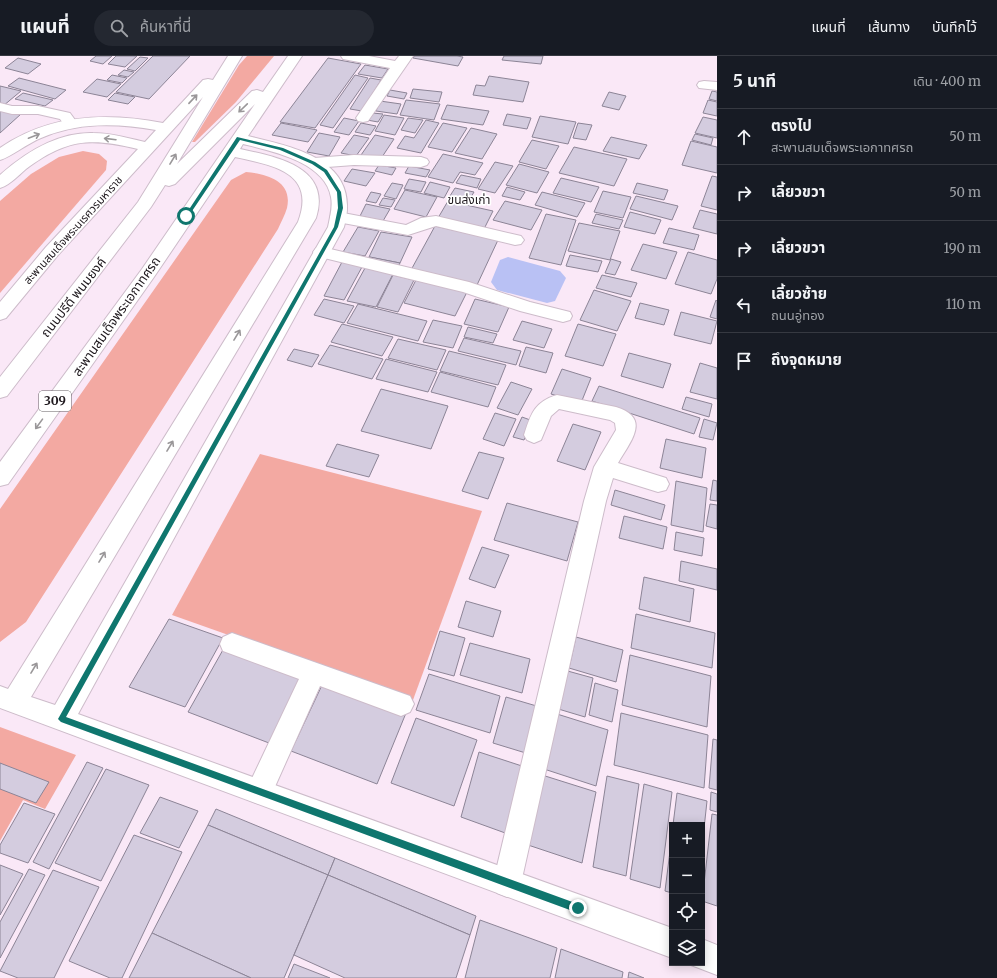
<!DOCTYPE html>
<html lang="th">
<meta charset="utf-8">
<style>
body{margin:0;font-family:Merriweather,"Noto Sans Thai",serif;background:#242831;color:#f1f3f6}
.controls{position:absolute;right:12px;bottom:12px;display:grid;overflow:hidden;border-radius:0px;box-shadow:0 2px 10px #0003}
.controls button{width:36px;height:36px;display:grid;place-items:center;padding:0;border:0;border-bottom:1px solid #363941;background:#171b24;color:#f1f3f6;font:20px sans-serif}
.stop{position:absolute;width:12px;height:12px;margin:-9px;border:3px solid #0f766e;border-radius:50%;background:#fff}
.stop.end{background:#0f766e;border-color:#fff;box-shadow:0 1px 4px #0008}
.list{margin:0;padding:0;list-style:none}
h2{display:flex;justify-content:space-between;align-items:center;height:52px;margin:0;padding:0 16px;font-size:17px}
h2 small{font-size:13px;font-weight:400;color:#9ea1a6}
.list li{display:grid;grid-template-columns:26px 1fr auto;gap:12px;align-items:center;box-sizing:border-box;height:56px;padding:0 16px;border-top:1px solid #363941}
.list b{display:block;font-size:15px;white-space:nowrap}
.list p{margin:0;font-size:13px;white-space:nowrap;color:#9ea1a6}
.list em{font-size:13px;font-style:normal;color:#9ea1a6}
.icon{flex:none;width:22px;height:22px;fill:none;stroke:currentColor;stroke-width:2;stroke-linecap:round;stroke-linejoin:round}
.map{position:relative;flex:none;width:717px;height:922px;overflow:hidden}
header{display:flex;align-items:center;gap:24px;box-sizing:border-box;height:56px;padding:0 20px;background:#171b24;border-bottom:1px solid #363941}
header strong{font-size:19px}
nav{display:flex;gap:22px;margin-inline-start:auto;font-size:14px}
.search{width:280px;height:36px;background:#242831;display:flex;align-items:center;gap:10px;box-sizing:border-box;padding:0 14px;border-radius:22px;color:#9ea1a6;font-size:15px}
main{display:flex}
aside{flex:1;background:#171b24}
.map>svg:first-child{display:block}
</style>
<header>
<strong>แผนที่</strong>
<div class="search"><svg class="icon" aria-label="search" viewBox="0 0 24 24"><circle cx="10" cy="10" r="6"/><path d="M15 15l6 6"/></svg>ค้นหาที่นี่</div>
<nav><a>แผนที่</a><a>เส้นทาง</a><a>บันทึกไว้</a></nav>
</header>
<main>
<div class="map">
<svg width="717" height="922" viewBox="0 0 717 922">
<rect width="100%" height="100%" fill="#fae8f7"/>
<g fill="#f3a9a2">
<path d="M247 0H274L236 46 195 86H192L239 9Z"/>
<path d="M83 95 99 98 107 105 106 114 0 237V145L31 118 59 101Z"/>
<path d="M246 116C267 118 293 125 287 152 285 159 281 166 278 173L26 566 0 586V453L231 124Z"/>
<path d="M260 398 482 455 413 644 172 559Z"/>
<path d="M0 671 76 699 45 753 23 744 0 785Z"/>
</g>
<path fill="#b9c1f4" d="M508 201 560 215 566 222 555 245 547 247 497 234 491 226 500 204Z"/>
<g fill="#d4ccdf" stroke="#8c8496">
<path d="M96 0H112L103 8 90 5Z"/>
<path d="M116 0H137L125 11 108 8Z"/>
<path d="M153 0H190L149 43 116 36Z"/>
<path d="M414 0H457L463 1 458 10 413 2Z"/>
<path d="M504 0H543L541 8 502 4Z"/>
<path d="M140 1 148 2 135 15 127 13Z"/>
<path d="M18 2 41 8 28 18 5 12Z"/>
<path d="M328 2 361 8 315 72 280 66Z"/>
<path d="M365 9 388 13 382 22 358 18Z"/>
<path d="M124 14 134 16 128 21 118 19Z"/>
<path d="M112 19 127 22 122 27 107 24Z"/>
<path d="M355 19 368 22 333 72 320 69Z"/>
<path d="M489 20 529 26 523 46 473 39 476 29 485 30Z"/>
<path d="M19 22 66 34 55 43 8 30Z"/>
<path d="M370 22 381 24 362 55 350 53Z"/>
<path d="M97 23 121 28 107 41 83 36Z"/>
<path d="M0 30 21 35 3 50H0Z"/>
<path d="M413 33 442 36 439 46 410 42Z"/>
<path d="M390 34 407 37 404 43 387 40Z"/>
<path d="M712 35 717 36V45L709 43Z"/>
<path d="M609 36 626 40 619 54 602 50Z"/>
<path d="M23 37 53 44 45 50 15 43Z"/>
<path d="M115 37 135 41 128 48 108 44Z"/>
<path d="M406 44 440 48 434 64 400 59Z"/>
<path d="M708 44 717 46V60L703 57Z"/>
<path d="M380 45 401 48 397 58 376 55Z"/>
<path d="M447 49 489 55 483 69 441 63Z"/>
<path d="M0 54 21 58 0 77Z"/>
<path d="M372 57 383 58 378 66 367 64Z"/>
<path d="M507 58 531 62 527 73 503 69Z"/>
<path d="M384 59 404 62 395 79 375 75Z"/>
<path d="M540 60 576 66 568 88 532 81Z"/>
<path d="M703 61 717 64V82L695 77Z"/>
<path d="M344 62 359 65 349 79 334 76Z"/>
<path d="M408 62 423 64 415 77 401 74Z"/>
<path d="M426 64 439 67 421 97 397 92 405 80 414 82Z"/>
<path d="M281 67 317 74 308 86 272 79Z"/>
<path d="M361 67 376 70 370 79 355 76Z"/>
<path d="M443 67 467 72 452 96 428 91Z"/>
<path d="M578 67 592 69 586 84 573 82Z"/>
<path d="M471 72 497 78 482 103 455 97Z"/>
<path d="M319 77 340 81 329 100 307 96Z"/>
<path d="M695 78 713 82 711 89 692 84Z"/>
<path d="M354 79 369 82 356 100 341 97Z"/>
<path d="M375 79 394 83 380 104 361 99Z"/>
<path d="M611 81 647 89 639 103 603 95Z"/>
<path d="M532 84 559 90 546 113 519 106Z"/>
<path d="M691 85 717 91V117L682 109Z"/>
<path d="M574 91 627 103 614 130 559 117Z"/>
<path d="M443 98 483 107 475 119 460 116 453 127 428 121Z"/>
<path d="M495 106 513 110 495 137 478 133Z"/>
<path d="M519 108 549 116 537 137 506 129Z"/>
<path d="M379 109 396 112 392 119 375 115Z"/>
<path d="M409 110 430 114 426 121 405 117Z"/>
<path d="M352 113 375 117 366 130 344 125Z"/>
<path d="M461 119 481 123 477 132 456 127Z"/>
<path d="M712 120 717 121V154L701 150Z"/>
<path d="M561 122 599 131 591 146 553 137Z"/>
<path d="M409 123 426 126 421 136 404 133Z"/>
<path d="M430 126 450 131 444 142 424 137Z"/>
<path d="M392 127 403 129 396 143 384 140Z"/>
<path d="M637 127 668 134 664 144 633 137Z"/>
<path d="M507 131 525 136 520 144 502 140Z"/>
<path d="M455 132 474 136 467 148 448 143Z"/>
<path d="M405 134 437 141 426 161 394 153Z"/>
<path d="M603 135 631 141 623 162 594 156Z"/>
<path d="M371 136 381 138 376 147 366 145Z"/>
<path d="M542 136 585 147 577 161 535 149Z"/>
<path d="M636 140 678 150 672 164 630 153Z"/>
<path d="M383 142 395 144 391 151 379 149Z"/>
<path d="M448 145 493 155 484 173 438 162Z"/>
<path d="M505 145 542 154 531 174 493 164Z"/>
<path d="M366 148 390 153 383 165 360 160Z"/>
<path d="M700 154 717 158V178L693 172Z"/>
<path d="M630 156 661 164 655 178 624 171Z"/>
<path d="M546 158 576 164 561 209 529 202Z"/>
<path d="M596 158 623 164 619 173 592 167Z"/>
<path d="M579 167 620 175 610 204 568 195Z"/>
<path d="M435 170 498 184 477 229 411 214Z"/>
<path d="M358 171 379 175 365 200 343 196Z"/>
<path d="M669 172 699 179 694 194 663 187Z"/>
<path d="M381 176 412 181 400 207 369 201Z"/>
<path d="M643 188 677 196 666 223 631 214Z"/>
<path d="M688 196 717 204V223L711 238 675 228Z"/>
<path d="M570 199 602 205 598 216 566 210Z"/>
<path d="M370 201 400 207 395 217 364 211Z"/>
<path d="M611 203 621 206 615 219 605 217Z"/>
<path d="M342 206 362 211 344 244 324 240Z"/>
<path d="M365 212 393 218 376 251 347 245Z"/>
<path d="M393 219 414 224 398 256 377 251Z"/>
<path d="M602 219 637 227 631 241 596 232Z"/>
<path d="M416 224 467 236 455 260 404 247Z"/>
<path d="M594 234 631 245 617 275 580 264Z"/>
<path d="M324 243 354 250 344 267 314 259Z"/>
<path d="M475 243 509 251 498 276 464 268Z"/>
<path d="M716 244 717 245V263L710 261Z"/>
<path d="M640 247 669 254 664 269 635 262Z"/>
<path d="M358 248 427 265 418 285 347 267Z"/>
<path d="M681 256 717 265 711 288 674 279Z"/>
<path d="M433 264 462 270 453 292 423 286Z"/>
<path d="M522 265 552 273 544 292 513 284Z"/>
<path d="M342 268 393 281 382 300 331 286Z"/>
<path d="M578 268 616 278 603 310 565 300Z"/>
<path d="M468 271 497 278 493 287 464 281Z"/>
<path d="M464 282 521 295 516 309 458 295Z"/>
<path d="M398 283 446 294 437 314 388 302Z"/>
<path d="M330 289 383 303 372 323 318 308Z"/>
<path d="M526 291 553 297 546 317 519 310Z"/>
<path d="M294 293 319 299 312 311 287 304Z"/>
<path d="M449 295 506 309 498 329 440 315Z"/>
<path d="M629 297 671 308 663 332 621 320Z"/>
<path d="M386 303 437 316 428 336 376 323Z"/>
<path d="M700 307 717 312V343L690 336Z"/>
<path d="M562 313 591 322 581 347 551 338Z"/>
<path d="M440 316 496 331 488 351 431 336Z"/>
<path d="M511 326 532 333 518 359 497 352Z"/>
<path d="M599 330 700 362 694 378 592 345Z"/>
<path d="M381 333 448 350 431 393 361 375Z"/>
<path d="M686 341 712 348 709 361 682 353Z"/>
<path d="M495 357 516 363 504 390 483 383Z"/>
<path d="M522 361 533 365 524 384 513 381Z"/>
<path d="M704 363 717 367 713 384 699 381Z"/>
<path d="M573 368 601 376 585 414 557 405Z"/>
<path d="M666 383 706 392 702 422 660 412Z"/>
<path d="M337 388 379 399 369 421 326 410Z"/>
<path d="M479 396 504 402 488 443 462 435Z"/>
<path d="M713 424 717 425V445L710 444Z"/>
<path d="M676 425 707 432 703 476 671 469Z"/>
<path d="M615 434 665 449 661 464 611 449Z"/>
<path d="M507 447 578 466 567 505 494 484Z"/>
<path d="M710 448 717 449V473L706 470Z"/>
<path d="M624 460 667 471 663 493 619 482Z"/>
<path d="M676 476 704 482 702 500 674 494Z"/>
<path d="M482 491 509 499 495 532 469 523Z"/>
<path d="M681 505 717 513V534L679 525Z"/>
<path d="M644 521 694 533 690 566 639 553Z"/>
<path d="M466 545 501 555 493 581 458 571Z"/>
<path d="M636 558 715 577 712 612 631 592Z"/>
<path d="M169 563 223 582 185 651 129 631Z"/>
<path d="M440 575 465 582 454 620 428 613Z"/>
<path d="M576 581 623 594 616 626 569 612Z"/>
<path d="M470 587 530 603 522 637 460 619Z"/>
<path d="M224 592 302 620 269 687 188 656Z"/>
<path d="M630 599 711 620 707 671 622 649Z"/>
<path d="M564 614 593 622 585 661 555 652Z"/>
<path d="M429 618 500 640 490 677 416 654Z"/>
<path d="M323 627 406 657 377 728 291 695Z"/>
<path d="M595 627 618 634 612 666 589 659Z"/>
<path d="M506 641 540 651 529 698 493 687Z"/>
<path d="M621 657 708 679 704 732 614 709Z"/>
<path d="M557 658 608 674 596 730 544 713Z"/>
<path d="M416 662 477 684 454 750 391 727Z"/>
<path d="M713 683 717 684V734L709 732Z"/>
<path d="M479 696 525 711 508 778 461 761Z"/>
<path d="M87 706 103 712 49 813 33 806Z"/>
<path d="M0 707 49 726 36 747 0 733Z"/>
<path d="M106 713 149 729 101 825 55 807Z"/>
<path d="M542 719 596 736 582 807 525 788Z"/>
<path d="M607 720 639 728 626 820 593 811Z"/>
<path d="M644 728 672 736 660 832 630 823Z"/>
<path d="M711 736 717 738V756L710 754Z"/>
<path d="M677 737 707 745 702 791V769H673Z"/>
<path d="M160 741 198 755 179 792 140 777Z"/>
<path d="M24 747 55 758 28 807 0 797V789Z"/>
<path d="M216 753 335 802 328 819 208 769Z"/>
<path d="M712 758 717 759V850L702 845Z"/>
<path d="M208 769 328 819 284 922H251L152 877Z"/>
<path d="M134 779 182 796 122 922H110L69 905Z"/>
<path d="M672 779V837L665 835Z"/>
<path d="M335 802 476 860 470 879 328 819Z"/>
<path d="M0 809 23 818 0 859Z"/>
<path d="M29 813 45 819 0 902V866Z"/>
<path d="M53 814 99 831 54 922H18L0 915Z"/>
<path d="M328 819 470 879 456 922H345L294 899Z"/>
<path d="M480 864 557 892 550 922H465Z"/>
<path d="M152 877 251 922H129Z"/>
<path d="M561 893 623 916 622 922H555Z"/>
<path d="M294 908 330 922H288Z"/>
<path d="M629 916 644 922H628Z"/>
</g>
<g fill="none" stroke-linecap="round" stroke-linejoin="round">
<g stroke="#cdbcca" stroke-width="2">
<g id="minor">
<path d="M341 0H369L395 5 399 0H413L368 65 363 66 358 65 356 62 390 12 343 3Z"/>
<path d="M704 25 717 26V34L699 32 697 29 699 26Z"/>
<path d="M0 47 12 50H38L70 57 78 68 76 71C67 73 65 70 60 63L38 58H12L0 55Z"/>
<path d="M354 99 421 101 427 103 429 106 427 109 421 111 354 109 314 112 308 110 306 107 308 104 314 102Z"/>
<path d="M338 156 406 169 421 162 436 160 521 180 524 184 521 188 515 189 436 170 408 179 332 165 330 161 332 157Z"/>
<path d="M322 191 469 226 530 246 570 256 572 260 570 264 563 266 520 255 463 236 316 200 313 196 316 192Z"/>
<path d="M557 339 616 351C652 362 630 386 618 407L666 422 669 428 666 434 658 436 613 422 606 445 521 827 517 837 507 841 497 837 493 827 584 445 594 411 616 374 615 367 610 364 559 353 551 360 541 384 534 387 527 384 524 379C531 358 534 346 557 339Z"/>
<path d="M232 577 410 640 414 648 410 656 401 660 320 630 269 744 259 748 249 744 246 735 299 623 223 595 220 588 223 581Z"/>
</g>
</g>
<g stroke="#cdbcca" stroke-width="2">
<g id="major">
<path d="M228 0H242L177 108 252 35 257 34 263 36 288 0H302L248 80C298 92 362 105 344 171L78 658 672 872V902L0 652V630L8 633 298 166C317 116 272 109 235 101L154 221 8 428 0 430V406L142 213 255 48 175 128 169 130 165 129 151 151 7 340 0 342V321L138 146 203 41 58 199 6 262 0 264V246L46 191 138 93C93 82 69 82 30 110 20 117 11 129 0 132V119C26 96 58 76 93 77 111 77 128 82 145 86L156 74C117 67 78 66 41 82 28 87 11 101 0 104V92C49 58 106 56 163 67L203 24 208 23 213 24ZM243 88C272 95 325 106 331 141 333 151 330 161 328 171L55 649 31 641 316 162C332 111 277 101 240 93Z"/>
<path d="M702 883 717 889V919L691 909V907H702Z"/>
</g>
</g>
<use href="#minor" fill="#fff" fill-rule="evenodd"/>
<use href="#major" fill="#fff" fill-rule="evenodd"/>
</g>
<defs><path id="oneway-shaft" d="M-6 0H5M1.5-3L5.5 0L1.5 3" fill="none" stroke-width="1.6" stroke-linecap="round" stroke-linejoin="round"/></defs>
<g stroke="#9a9799">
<use href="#oneway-shaft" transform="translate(193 43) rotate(-47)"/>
<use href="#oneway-shaft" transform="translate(243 52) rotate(136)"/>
<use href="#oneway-shaft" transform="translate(34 80) rotate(-21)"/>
<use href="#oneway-shaft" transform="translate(110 83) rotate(-173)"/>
<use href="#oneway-shaft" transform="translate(173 103) rotate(-59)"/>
<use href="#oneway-shaft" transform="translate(237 279) rotate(-59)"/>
<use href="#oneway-shaft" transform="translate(39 368) rotate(126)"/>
<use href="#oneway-shaft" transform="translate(170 390) rotate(-59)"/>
<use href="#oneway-shaft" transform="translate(102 501) rotate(-59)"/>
<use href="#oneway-shaft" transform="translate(34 612) rotate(-59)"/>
</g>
<path fill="#0f766e" d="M237 81 283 92 315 106 327 114 341 136 343 152 338 171 66 661 578 848 581 849 582 852 581 856 578 857 61 666 58 663 334 171 338 152 337 136 324 116 312 108 280 94 240 84 188 161H184Z"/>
<g text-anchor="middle" stroke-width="3.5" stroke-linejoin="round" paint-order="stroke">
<g font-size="11" fill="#1e181d" stroke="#fff">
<text transform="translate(73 174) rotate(-48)" y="4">สะพานสมเด็จพระนเรศวรมหาราช</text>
</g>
<g font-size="12" fill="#1e181d" stroke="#fff">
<text x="469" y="148">ขนส่งเก่า</text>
</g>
<rect fill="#fff" stroke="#625d61" stroke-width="1" x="39" y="335" width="32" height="20" rx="3"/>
<g font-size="12" font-weight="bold" fill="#1e181d">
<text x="55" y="349">309</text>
</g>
<g font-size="13" fill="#1e181d" stroke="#fff">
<text transform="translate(73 241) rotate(-52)" y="5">ถนนปรีดี พนมยงค์</text>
<text transform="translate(116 260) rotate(-55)" y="5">สะพานสมเด็จพระเอกาทศรถ</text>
</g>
</g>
</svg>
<div class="controls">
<button>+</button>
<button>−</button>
<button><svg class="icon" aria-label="locate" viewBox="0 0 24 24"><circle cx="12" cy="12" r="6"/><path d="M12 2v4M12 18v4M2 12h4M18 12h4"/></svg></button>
<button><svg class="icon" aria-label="layers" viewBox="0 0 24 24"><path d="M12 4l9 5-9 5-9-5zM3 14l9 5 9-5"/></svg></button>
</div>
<div class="stop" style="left:186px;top:160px"></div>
<div class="stop end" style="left:578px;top:852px"></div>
</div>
<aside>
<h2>5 นาที<small>เดิน · 400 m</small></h2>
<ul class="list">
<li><svg class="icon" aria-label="ahead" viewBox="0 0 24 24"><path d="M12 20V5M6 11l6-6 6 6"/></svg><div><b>ตรงไป</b><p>สะพานสมเด็จพระเอกาทศรถ</p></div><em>50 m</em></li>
<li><svg class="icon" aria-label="right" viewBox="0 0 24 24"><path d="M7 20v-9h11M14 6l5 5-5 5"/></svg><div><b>เลี้ยวขวา</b></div><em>50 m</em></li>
<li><svg class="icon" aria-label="right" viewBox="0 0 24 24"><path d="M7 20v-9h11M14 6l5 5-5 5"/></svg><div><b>เลี้ยวขวา</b></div><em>190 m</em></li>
<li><svg class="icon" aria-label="left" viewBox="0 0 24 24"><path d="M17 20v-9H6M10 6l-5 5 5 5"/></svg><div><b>เลี้ยวซ้าย</b><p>ถนนอู่ทอง</p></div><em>110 m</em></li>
<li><svg class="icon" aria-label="arrive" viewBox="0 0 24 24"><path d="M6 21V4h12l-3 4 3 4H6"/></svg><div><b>ถึงจุดหมาย</b></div></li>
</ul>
</aside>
</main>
